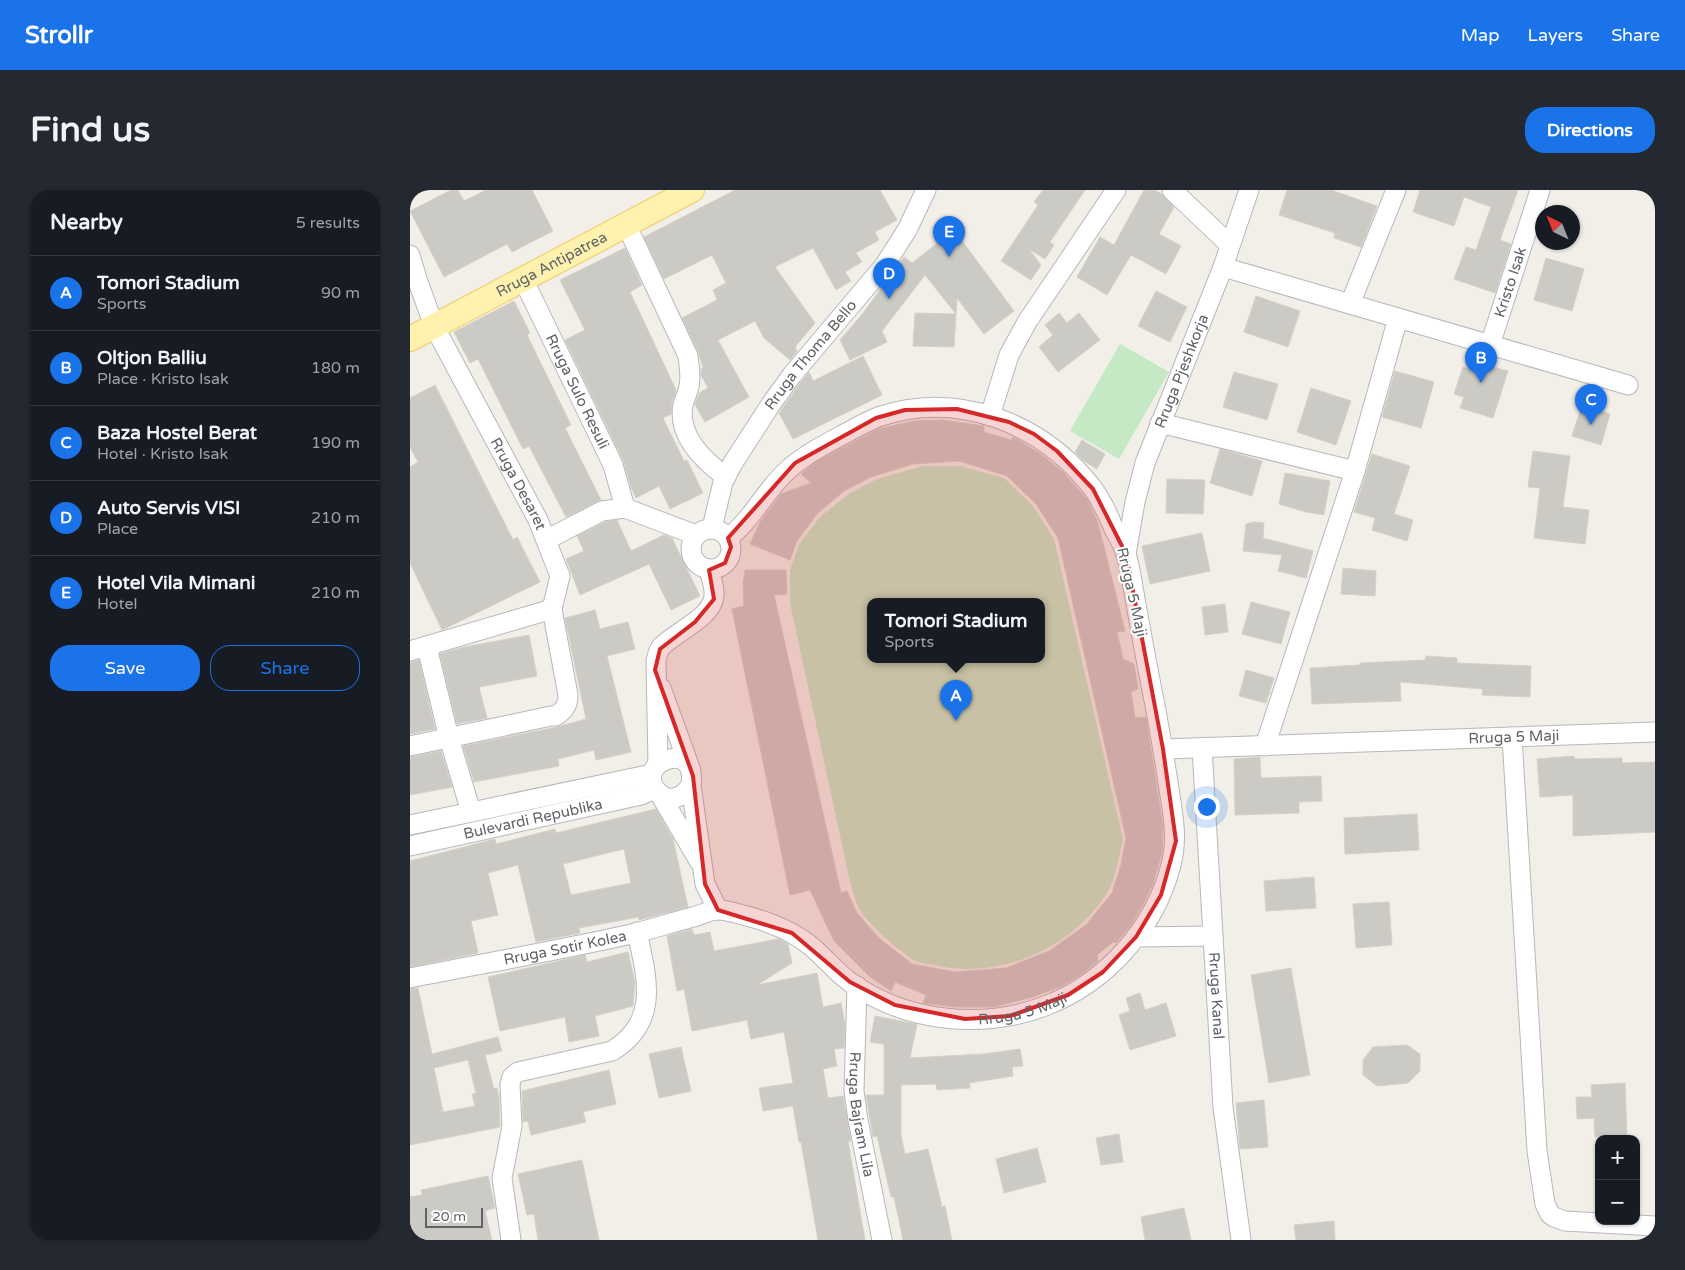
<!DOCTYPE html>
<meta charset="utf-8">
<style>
body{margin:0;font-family:"Varela Round",sans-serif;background:#242831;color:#f1f3f6}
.controls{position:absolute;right:15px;bottom:15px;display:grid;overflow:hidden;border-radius:10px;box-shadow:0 1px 4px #0004}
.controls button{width:45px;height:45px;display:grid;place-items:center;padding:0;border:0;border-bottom:1px solid #363941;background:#171b24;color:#f1f3f6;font:25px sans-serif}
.compass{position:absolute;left:1125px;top:15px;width:45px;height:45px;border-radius:50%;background:#171b24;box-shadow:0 1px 4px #0004;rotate:317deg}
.scale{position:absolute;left:15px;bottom:12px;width:58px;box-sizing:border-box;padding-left:5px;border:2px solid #5f6368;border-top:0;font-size:14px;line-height:18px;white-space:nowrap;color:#5f6368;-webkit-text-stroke:4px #fff;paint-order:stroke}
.you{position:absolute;left:796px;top:616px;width:18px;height:18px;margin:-12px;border:4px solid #fff;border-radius:50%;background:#1a73e8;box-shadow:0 0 0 8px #1a73e833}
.badge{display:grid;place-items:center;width:32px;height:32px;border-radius:50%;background:#1a73e8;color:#fff;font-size:16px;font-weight:700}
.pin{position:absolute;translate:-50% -41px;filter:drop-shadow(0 1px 2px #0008)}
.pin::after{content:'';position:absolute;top:26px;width:18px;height:15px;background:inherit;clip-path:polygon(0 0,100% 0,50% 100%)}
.popup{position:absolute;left:457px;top:408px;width:178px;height:65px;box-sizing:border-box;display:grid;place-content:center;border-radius:10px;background:#171b24;filter:drop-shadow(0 1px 4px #0005);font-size:16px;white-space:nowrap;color:#9ea1a6}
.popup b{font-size:19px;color:#f1f3f6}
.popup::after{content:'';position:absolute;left:50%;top:100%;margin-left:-10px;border:10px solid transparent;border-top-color:#171b24}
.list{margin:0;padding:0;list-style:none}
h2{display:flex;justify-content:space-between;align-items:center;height:65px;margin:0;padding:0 20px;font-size:21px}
h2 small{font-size:16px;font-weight:400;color:#9ea1a6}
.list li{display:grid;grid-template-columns:32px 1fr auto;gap:15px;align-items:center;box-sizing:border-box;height:75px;padding:0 20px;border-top:1px solid #363941}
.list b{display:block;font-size:19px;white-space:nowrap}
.list p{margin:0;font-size:16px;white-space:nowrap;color:#9ea1a6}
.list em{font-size:16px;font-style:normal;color:#9ea1a6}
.actions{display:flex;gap:10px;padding:15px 20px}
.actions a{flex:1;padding:11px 0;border:1px solid #1a73e8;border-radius:20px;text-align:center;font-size:18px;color:#1a73e8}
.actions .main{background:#1a73e8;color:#fff}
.map{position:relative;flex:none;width:1245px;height:1050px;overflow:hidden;border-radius:20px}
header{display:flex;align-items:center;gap:30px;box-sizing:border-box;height:70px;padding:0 25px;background:#1a73e8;color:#fff}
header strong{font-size:24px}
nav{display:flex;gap:28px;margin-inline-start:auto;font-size:18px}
.intro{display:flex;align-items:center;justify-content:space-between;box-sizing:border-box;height:120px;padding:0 30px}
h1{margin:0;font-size:35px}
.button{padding:12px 22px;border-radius:20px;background:#1a73e8;color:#fff;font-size:18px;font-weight:700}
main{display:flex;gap:30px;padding:0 30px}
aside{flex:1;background:#171b24;border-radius:20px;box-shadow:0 1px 4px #0004}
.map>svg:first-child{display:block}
</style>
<header>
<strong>Strollr</strong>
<nav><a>Map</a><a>Layers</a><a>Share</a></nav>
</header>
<div class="intro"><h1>Find us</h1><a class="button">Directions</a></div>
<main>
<aside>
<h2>Nearby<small>5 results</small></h2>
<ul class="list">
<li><span class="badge">A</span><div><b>Tomori Stadium</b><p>Sports</p></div><em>90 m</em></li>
<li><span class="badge">B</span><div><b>Oltjon Balliu</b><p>Place · Kristo Isak</p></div><em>180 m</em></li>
<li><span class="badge">C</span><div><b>Baza Hostel Berat</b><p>Hotel · Kristo Isak</p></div><em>190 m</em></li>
<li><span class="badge">D</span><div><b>Auto Servis VISI</b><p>Place</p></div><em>210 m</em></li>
<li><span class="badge">E</span><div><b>Hotel Vila Mimani</b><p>Hotel</p></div><em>210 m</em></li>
</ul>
<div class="actions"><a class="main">Save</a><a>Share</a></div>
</aside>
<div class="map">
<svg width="1245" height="1050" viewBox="0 0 1245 1050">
<rect width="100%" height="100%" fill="#f1efe8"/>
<g fill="#c5e8c5" fill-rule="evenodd">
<path d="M710 154 759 182 709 269 660 241Z"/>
<path d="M513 276H551L594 288 623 316 644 349 713 649C709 665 706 689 697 703 662 758 592 789 528 776 521 774 513 774 506 771 494 766 456 732 450 720 445 712 443 701 440 692L380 413V380L389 354 410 327 440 303 467 289ZM631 412V470H461V412Z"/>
</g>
<g fill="#cccac5" stroke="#d6d1c6" fill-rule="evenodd">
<path d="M41 0H48L54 11 76 0H122L143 41 102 62 97 54 34 87 0 21Z"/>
<path d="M325 0H470L487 30 465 42 469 50 446 63 452 72 435 82 441 91 426 100 403 58 365 77 405 133 385 157 387 161 380 170 354 148 345 131 308 150 339 207 295 232 285 215 289 203 298 198 291 185V179L293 178 288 161 272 128 307 110 303 100 316 93 302 65 254 89 234 47Z"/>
<path d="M633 0H675L640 52 644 55 635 69 619 59 631 75 621 90 591 71 628 15 624 12Z"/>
<path d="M734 0H744L752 4 764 17 749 44 771 56 756 84 721 65 697 105 667 87 690 47 704 55Z"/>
<path d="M877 0H921L967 16 951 57 924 48 925 43 869 25Z"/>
<path d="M1010 0H1108L1090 50 1101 54 1085 103 1044 89 1056 57 1066 60 1081 17 1054 7 1044 36 1003 22Z"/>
<path d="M544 40 604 121 574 144 547 108 546 124 515 85 472 141 477 152 440 170 430 150 454 122 494 67 502 73Z"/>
<path d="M215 58 232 95 220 102 266 200 262 212 261 224 253 228 274 271 277 270 293 303 260 319 249 296 226 308 221 297 213 270 155 150 175 140 150 90Z"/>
<path d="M1136 68 1174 79 1162 121 1124 110Z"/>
<path d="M746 101 777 117 760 152 728 136Z"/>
<path d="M846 106 890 121 878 157 834 142Z"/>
<path d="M104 111 120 143 117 145 161 235 155 238 191 310 156 327 119 256 113 259 68 169 60 173 44 142Z"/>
<path d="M505 123 546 124 544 157 503 156Z"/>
<path d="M649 123 657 133 669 123 690 150 648 182 629 157 643 145 635 135Z"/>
<path d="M453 166 472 205 383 249 369 223 391 192 399 182 403 191Z"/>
<path d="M1061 171 1098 181 1083 228 1050 218 1054 207 1044 204 1053 177 1059 179Z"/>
<path d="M985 181 1024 192 1011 238 972 227Z"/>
<path d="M824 182 868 194 857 230 813 217Z"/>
<path d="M25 195 103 350 107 347 130 392 32 440 0 373V277L8 272 0 257V208Z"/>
<path d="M901 198 941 211 926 255 887 242Z"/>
<path d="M1172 215 1200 224 1191 255 1162 246Z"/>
<path d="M533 230 574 236V242L601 250 603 247 607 249 631 264 653 282 677 309 688 333 715 441 707 442 713 469 724 474 728 499 721 502 725 528 736 527 753 637 752 663 743 694 733 715 721 735 706 753 703 752 687 765 688 771 672 784 652 796 623 807 584 817H546L513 813 516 805 485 792 481 801 459 786 424 751 400 700 380 705 322 419 334 416 333 393 335 380H376L377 404 364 405 431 703 437 701 447 723 469 748 502 774 545 782 596 778 639 761 676 735 702 703 711 675 716 648 648 348 626 314 597 286 549 271 503 274 461 287 434 301 407 324 387 351 380 370 340 354 350 332 371 304 401 293 391 284 406 272 468 239 504 231Z"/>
<path d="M672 250 695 264 687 279 674 271 665 262Z"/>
<path d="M810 259 852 271 842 306 800 293Z"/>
<path d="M1123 261 1160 266 1153 317 1179 320 1175 354 1124 348 1130 298 1118 297Z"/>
<path d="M962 264 1000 276 984 324 1003 330 997 351 962 340 965 328 944 322Z"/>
<path d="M875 283 920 291 914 325 896 322 869 314Z"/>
<path d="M757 289 795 290 793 324 756 323Z"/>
<path d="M207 330 221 361 254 345 262 348 290 406 261 420 239 374 170 405 156 369 174 361 167 346 195 332Z"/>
<path d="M844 332 854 333 853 348 903 361 896 388 868 381 872 365 833 361 836 334Z"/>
<path d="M792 343 800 381 740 394 732 356Z"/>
<path d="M933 378 966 381 965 406 931 404Z"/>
<path d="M841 412 880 422 871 454 832 444Z"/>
<path d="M815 414 818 442 795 445 792 417Z"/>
<path d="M185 420 190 439 218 432 225 459 197 466 221 562 186 570 184 560 148 569 149 576 64 592 53 556 147 537 176 529 155 428Z"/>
<path d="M119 445 127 486 69 497 77 528 47 534 30 464 50 458Z"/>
<path d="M1016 466 1047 468V473L1121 476 1120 507 1072 505 1073 499 990 492 991 511 902 514 900 478 950 475V473L1015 470Z"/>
<path d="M9 470 25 539 0 544V472Z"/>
<path d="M836 480 864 488 856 513 829 506Z"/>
<path d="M31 561 42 597 0 605V567Z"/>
<path d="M1164 566V569L1212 568V573L1245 572V642L1163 646V605L1130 607 1127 569Z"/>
<path d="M850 567 851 588 911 586 912 611 889 612V623L825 625 824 569Z"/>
<path d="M246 619 263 649 278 717 229 730V727L169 738 170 743 126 752 108 675 78 683 88 725 61 731 68 763 0 777V671L85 649 86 654 145 639 146 643ZM214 659 221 693 161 705 153 674Z"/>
<path d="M1007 624 1009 660 935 664 934 628Z"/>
<path d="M904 687 906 718 856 721 854 691Z"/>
<path d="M979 712 982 755 946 758 943 714Z"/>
<path d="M282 739 284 745 300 742 304 761 368 749 373 751 378 754 382 773 347 795 407 783 413 817 431 813 435 835 434 858 424 859 427 876 413 879 418 908 433 906 441 951H438L455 1050H408L391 952H389L383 916 353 921 349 898 383 893 374 842 341 849 337 830 282 841 274 799 267 801 257 746Z"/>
<path d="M218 762 225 793 223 816 185 826 189 846 159 852 155 827 90 841 78 787 175 765 177 772Z"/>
<path d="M881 778 900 885 859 893 841 785Z"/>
<path d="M8 798 22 864 88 847 92 861 75 865 84 899 87 898 89 906 90 937 0 955V799ZM58 870 66 903 62 904 65 916 33 922 24 878Z"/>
<path d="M730 803 735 820 756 813 766 846 720 860 709 825 720 821 716 808Z"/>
<path d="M465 826 507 834 500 868 573 864 610 859 613 876 602 877 603 886 559 893 560 898 527 900 526 894 491 895V945L495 964 518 959 532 1017 535 1016 542 1050H493L484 1007H481L467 946 463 947 456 905H474V854L460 852Z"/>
<path d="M997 855 1010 864V881L998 893 967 896 953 885V870L963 857Z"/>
<path d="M271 857 281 901 249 908 239 864Z"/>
<path d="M199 880 206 914 173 922 176 932 121 945 118 931 113 932 112 901Z"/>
<path d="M1215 893 1217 946 1185 947 1184 928 1167 929 1166 907H1182L1181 895Z"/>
<path d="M854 910 858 957 830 959 826 913Z"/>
<path d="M709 944 713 972 691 975 686 948Z"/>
<path d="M627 958 636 992 594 1003 586 969Z"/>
<path d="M172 970 189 1050H128L124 1024 117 1025 108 984Z"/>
<path d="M78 986 85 1018 75 1021 82 1050H0V1007L12 1005 11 1000Z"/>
<path d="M774 1018 781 1050H735L731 1027Z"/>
<path d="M924 1031 925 1050H886L884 1035Z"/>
</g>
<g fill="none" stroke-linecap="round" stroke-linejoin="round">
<g stroke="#b5b8bc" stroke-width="21">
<g id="minor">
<path d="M762 0 820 55"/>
<path d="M216 34 278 166C279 177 282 189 278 200 277 205 274 210 273 215 267 245 294 271 316 287"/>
<path id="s1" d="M0 65 7 89 24 136 128 330 150 386 142 419 158 505C158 516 154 520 146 526H141L0 556"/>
<path d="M813 77 1218 195"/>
<path id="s2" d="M113 89 203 275 215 318"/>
<path d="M940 114 986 0"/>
<path id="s3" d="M1080 155 1130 0"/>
<path d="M580 226 599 165 617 132 706 0"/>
<path d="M750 233 945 281 855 556"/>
<path d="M945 281 988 128"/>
<path id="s4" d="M302 338 313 292 323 273 361 214 382 185 474 76 497 40 516 0"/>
<circle cx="301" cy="359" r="20"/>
<path d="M136 350 192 321 215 318 286 345"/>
<path id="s5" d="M716 364 725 312 735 273 813 77 839 0"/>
<path d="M17 457 39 548 61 622"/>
<path d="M0 461 142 419"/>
<path d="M251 498 280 578"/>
<path d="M1102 547 1127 961 1135 1014 1140 1024 1144 1027 1155 1031 1245 1036"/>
<path id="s6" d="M792 558 813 917 831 1050"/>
<path id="s7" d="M753 559 1245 542"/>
<path d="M248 574 246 471C247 466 248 461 251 457 265 442 302 428 304 406 305 397 301 388 299 380"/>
<path d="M281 595C273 608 258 614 247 601 222 573 288 547 281 595L295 694 308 720"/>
<path d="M251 606 289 671"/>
<path d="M0 635 242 584"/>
<path id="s8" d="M0 656 231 605 245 599"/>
<path d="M726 747 803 746"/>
<path id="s9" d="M0 788C75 773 151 760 226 743 245 738 264 732 283 727 291 725 300 720 308 720 315 720 326 723 333 725 357 731 383 741 402 757 415 768 426 782 440 792 495 832 572 840 635 816 696 793 745 738 761 675 768 648 763 625 759 599 755 571 750 543 745 515 738 481 732 448 726 414 723 398 721 380 716 364 714 356 709 348 705 341 698 325 692 310 681 296 630 232 547 200 468 227 458 231 447 237 438 242 412 256 387 268 368 290 351 309 338 333 318 348"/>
<path id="s10" d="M447 796 444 901 448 930 472 1050"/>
<path d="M101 1050 92 988 102 936 100 894 102 887 108 882 202 861C250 832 237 788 227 742"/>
</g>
</g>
<g stroke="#f2c960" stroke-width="26">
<g id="major">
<path id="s11" d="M0 149 282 0"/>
</g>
</g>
<use href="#minor" stroke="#fff" stroke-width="19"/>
<use href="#major" stroke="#fff2af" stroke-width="24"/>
</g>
<path fill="#d62828" fill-opacity="0.2" stroke="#d62828" stroke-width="4" stroke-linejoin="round" d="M547 219 599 232 624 244 647 261 683 299 716 364 753 559 766 651 751 705 726 747 693 782 658 805 600 826 555 829 485 815 440 792 382 743 308 720 295 694 283 586 245 480 250 459 285 432 304 409 299 380 315 373 321 357 318 348 385 273 466 228 495 220Z"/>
<g text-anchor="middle" stroke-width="4" stroke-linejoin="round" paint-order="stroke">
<g font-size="15" fill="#5f6368" stroke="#fff">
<text dy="5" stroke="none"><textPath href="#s11" startOffset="160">Rruga Antipatrea</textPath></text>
<text dy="5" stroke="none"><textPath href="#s3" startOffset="66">Kristo Isak</textPath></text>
<text dy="5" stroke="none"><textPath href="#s4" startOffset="202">Rruga Thoma Bello</textPath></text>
<text dy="5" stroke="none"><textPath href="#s5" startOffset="192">Rruga Pjeshkorja</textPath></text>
<text dy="5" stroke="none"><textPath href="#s2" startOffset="125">Rruga Sulo Resuli</textPath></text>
<text dy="5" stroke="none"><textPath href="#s1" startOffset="254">Rruga Desaret</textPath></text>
<text transform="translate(722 402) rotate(77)" y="5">Rruga 5 Maji</text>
<text dy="5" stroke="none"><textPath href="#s7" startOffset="351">Rruga 5 Maji</textPath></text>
<text dy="5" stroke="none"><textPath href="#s8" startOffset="126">Bulevardi Republika</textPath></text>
<text dy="5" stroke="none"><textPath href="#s9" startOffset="158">Rruga Sotir Kolea</textPath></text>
<text dy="5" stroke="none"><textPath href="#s6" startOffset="248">Rruga Kanal</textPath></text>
<text dy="5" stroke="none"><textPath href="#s9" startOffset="651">Rruga 5 Maji</textPath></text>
<text dy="5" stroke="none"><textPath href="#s10" startOffset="129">Rruga Bajram Lila</textPath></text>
</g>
</g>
</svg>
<div class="controls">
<button>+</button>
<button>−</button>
</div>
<svg class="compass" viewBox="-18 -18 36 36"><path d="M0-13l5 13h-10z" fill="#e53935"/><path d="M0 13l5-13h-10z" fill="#9ea1a6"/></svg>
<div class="scale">20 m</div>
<div class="you"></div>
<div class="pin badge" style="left:546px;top:531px">A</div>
<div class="popup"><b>Tomori Stadium</b>Sports</div>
<div class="pin badge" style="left:1071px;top:193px">B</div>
<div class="pin badge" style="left:1181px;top:235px">C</div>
<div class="pin badge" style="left:479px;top:109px">D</div>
<div class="pin badge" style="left:539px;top:67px">E</div>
</div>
</main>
